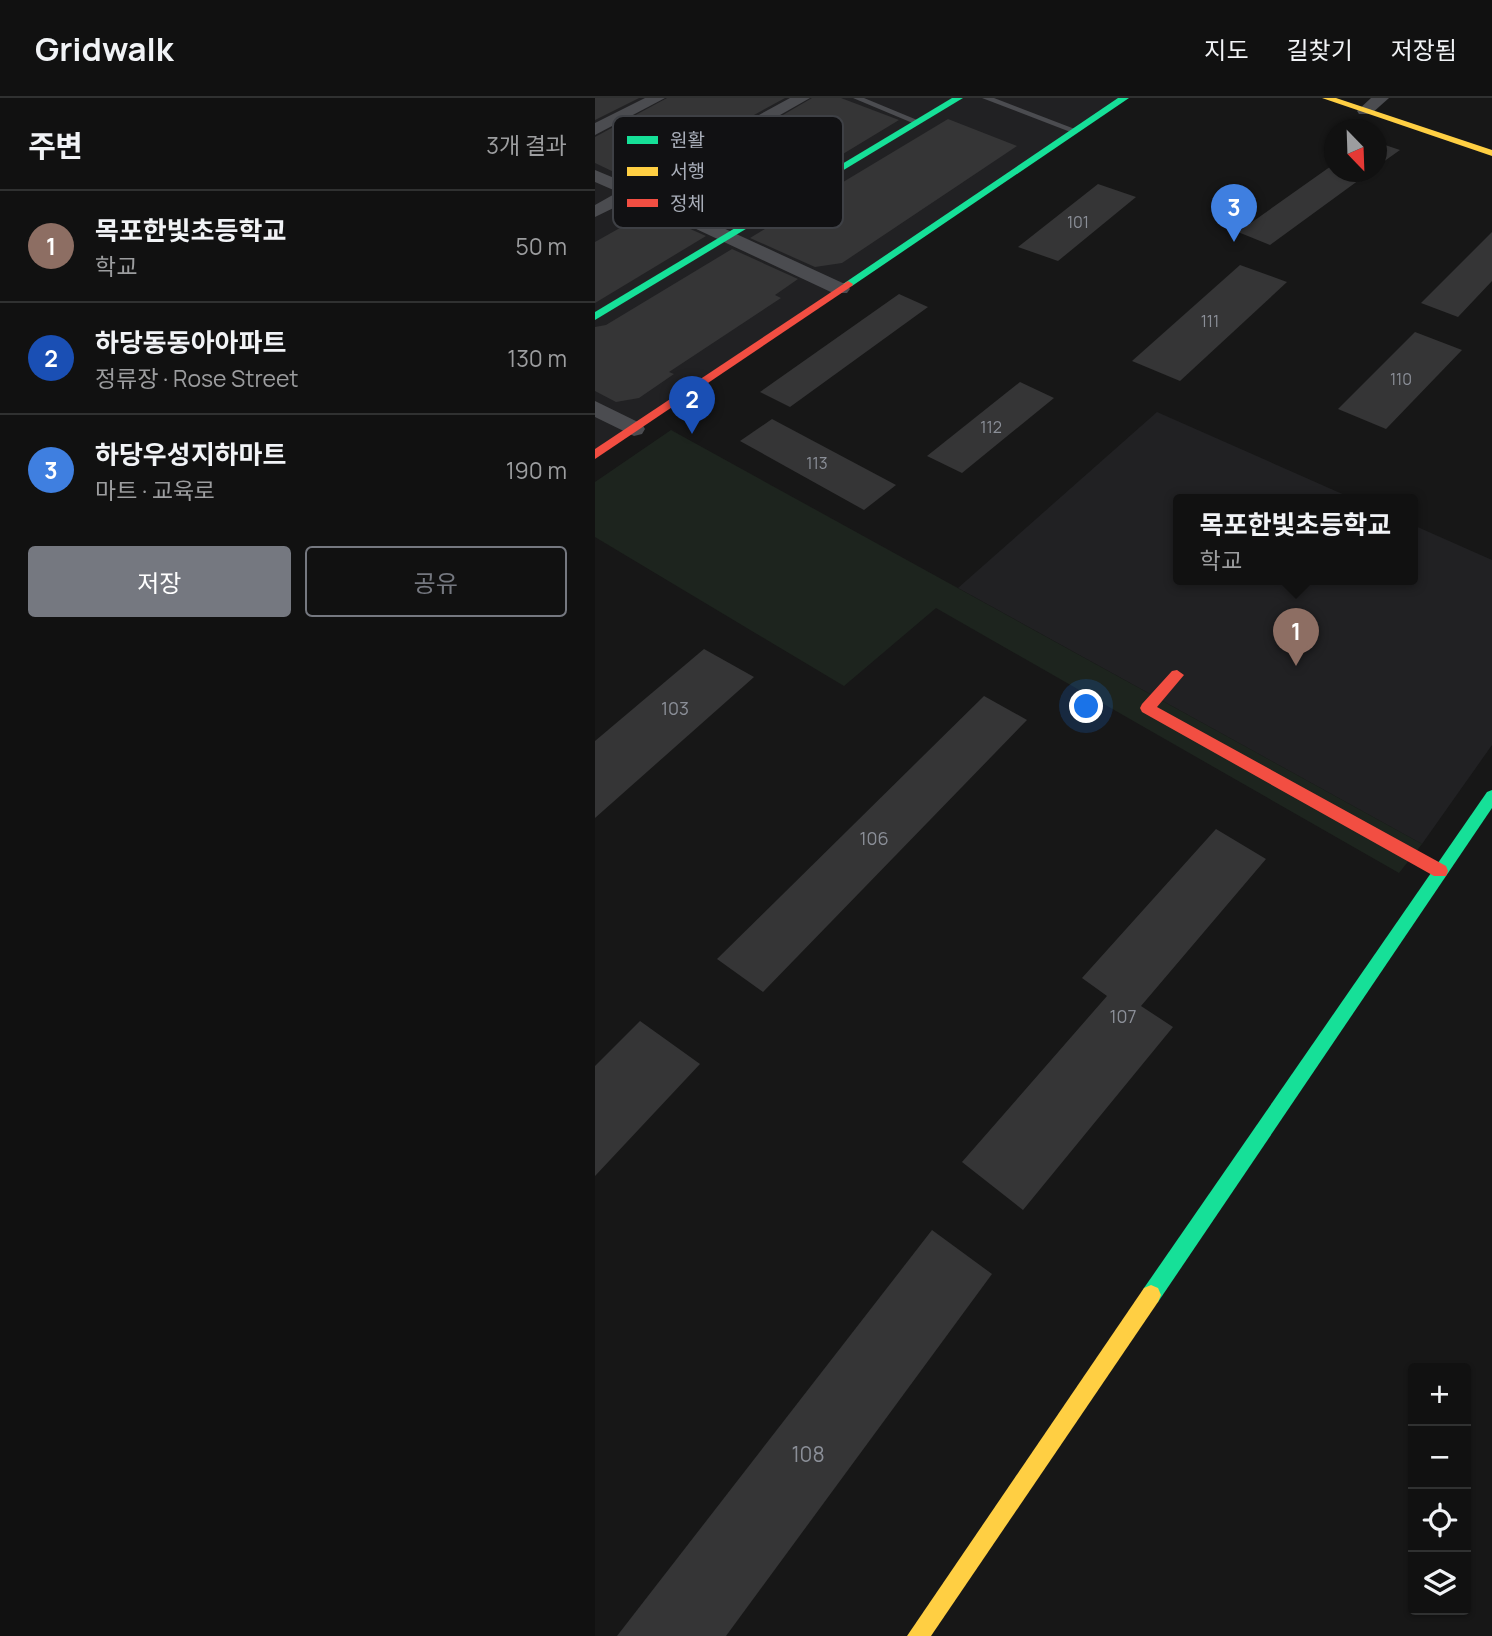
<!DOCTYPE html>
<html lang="ko">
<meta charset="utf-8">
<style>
body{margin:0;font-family:Manrope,"Noto Sans KR",sans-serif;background:#1a1a1a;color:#f1f3f6}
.controls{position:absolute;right:21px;bottom:21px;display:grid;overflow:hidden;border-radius:7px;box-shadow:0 2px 5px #0004}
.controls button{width:63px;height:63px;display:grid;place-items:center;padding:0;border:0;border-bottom:2px solid #303131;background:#111;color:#f1f3f6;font:35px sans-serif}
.compass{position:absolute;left:729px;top:21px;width:63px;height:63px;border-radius:50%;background:#111;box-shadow:0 2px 5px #0004;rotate:157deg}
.you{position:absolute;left:492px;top:609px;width:24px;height:24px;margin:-18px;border:5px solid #fff;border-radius:50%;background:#1a73e8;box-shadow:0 0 0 10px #1a73e833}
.badge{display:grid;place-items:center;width:46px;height:46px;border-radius:50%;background:#757880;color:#fff;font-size:23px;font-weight:700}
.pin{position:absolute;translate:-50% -58px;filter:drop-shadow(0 2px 4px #0008)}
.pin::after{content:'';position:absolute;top:37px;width:24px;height:21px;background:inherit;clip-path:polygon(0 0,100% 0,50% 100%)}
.popup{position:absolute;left:578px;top:396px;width:245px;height:91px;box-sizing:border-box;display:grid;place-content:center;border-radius:7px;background:#111;filter:drop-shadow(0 2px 5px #0005);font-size:23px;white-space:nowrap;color:#9c9d9f}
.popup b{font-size:26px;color:#f1f3f6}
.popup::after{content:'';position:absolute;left:50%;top:100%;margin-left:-14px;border:14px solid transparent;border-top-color:#111}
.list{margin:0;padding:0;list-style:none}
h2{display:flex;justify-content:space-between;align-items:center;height:91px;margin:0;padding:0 28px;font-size:30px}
h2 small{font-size:23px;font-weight:400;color:#9c9d9f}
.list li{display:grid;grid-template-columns:46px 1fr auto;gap:21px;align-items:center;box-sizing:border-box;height:112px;padding:0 28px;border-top:2px solid #303131}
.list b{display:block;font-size:26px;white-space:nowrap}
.list p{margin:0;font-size:23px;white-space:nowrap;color:#9c9d9f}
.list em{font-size:23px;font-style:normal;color:#9c9d9f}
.actions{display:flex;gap:14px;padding:21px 28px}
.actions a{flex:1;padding:16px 0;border:2px solid #757880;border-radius:7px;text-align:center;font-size:24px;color:#757880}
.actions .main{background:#757880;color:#fff}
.icon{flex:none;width:38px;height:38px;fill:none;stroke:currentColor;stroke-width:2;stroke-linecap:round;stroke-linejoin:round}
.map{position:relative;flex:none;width:897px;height:1538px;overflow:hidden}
header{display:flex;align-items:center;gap:42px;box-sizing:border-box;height:98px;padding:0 35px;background:#111;border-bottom:2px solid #303131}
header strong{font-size:33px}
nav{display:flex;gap:38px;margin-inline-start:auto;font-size:24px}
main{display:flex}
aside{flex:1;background:#111}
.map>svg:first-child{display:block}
</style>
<header>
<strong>Gridwalk</strong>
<nav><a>지도</a><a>길찾기</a><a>저장됨</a></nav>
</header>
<main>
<aside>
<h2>주변<small>3개 결과</small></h2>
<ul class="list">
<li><span class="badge" style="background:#8d6e63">1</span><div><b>목포한빛초등학교</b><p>학교</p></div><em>50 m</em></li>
<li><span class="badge" style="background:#1a4fb4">2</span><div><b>하당동동아아파트</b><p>정류장 · Rose Street</p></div><em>130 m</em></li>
<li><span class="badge" style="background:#3f7fe0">3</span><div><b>하당우성지하마트</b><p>마트 · 교육로</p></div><em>190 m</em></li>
</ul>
<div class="actions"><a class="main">저장</a><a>공유</a></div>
</aside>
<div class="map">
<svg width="897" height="1538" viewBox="0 0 897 1538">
<rect width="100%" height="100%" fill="#171717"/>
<g fill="#212123">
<path d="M0 0H529L0 357Z"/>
<path d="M562 314 761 402H584V482H818V427L897 462V647L827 746 363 490Z"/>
</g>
<path fill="#1d241e" d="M76 332 827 746 804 775 341 510 249 588 0 439V384Z"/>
<g fill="#353536">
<path d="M0 0H44L0 22Z"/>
<path d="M72 0H190L64 69 21 75 0 65V39Z"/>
<path d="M217 0H246L304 22 129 128 74 102 159 54 113 61Z"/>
<path d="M353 21 422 48 247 165 220 169 155 140Z"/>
<path d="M781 44 805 52 781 69Z"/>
<path d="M739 66V74H775L675 147 643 134Z"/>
<path d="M503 86 541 99 463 163 423 149Z"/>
<path d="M55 113 111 138 0 205V144Z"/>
<path d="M897 134V183L863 219 826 205Z"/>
<path d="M137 151 203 181 180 197 186 200 74 274 79 276 44 300 21 304 0 293V229L11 227Z"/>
<path d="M645 167 692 184 585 283 537 263Z"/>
<path d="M304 196 333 209 195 309 165 294Z"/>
<path d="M820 234 867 252 791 331 743 311Z"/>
<path d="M425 284 459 300 367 375 332 358Z"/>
<path d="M177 321 301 387 269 412 145 343Z"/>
<path d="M109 551 159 579 0 720V643Z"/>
<path d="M389 598 432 622 168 894 122 861Z"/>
<path d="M621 731 671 761 546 908 578 929 428 1112 367 1064 512 898 487 880Z"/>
<path d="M45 923 105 966 0 1078V968Z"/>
<path d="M337 1132 397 1176 131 1538H22Z"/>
</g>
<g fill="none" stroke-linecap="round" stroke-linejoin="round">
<g fill="#4b4c50" fill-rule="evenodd">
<path d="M258 0H269L327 24 320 26Z"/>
<path d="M387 0H399L485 33 478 35Z"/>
</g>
<g fill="#4b4c50" fill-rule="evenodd">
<path d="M50 0H70L0 37V25Z"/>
<path d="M195 0H215L50 94 252 187 255 191 252 195H238L37 101 0 119V107L23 94 0 84V72L36 87Z"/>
<path d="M776 0H794L776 16H764L762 13Z"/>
<path d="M0 303 47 326 50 331 47 336 39 338 0 319Z"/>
</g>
<g fill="#16e098" fill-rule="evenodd">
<path d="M357 0H368L0 222V214Z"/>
<path d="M523 0H534L257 188 248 186Z"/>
<path d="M897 692V710L563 1204 556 1207 549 1204 546 1197 549 1190 892 694Z"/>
</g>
<g fill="#ffcf43" fill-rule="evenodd">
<path d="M727 0H741L897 52V58Z"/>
<path d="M556 1187 563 1190 566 1197 563 1204 336 1538H312L549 1190Z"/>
</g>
<g fill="#f24e42" fill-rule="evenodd">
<path d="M253 183 258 186 257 188 0 361V351Z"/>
<path d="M582 572 589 577 562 609 851 768 853 773 851 778H839L547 614 545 610 547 606 577 573Z"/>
</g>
</g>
<g text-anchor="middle" stroke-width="5" stroke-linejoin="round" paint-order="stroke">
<g font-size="16" fill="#8b8f98">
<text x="483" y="130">101</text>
<text x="615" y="229">111</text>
<text x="806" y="287">110</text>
<text x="396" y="335">112</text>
<text x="222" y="371">113</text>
</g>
<g font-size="18" fill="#8b8f98">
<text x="80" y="617">103</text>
<text x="279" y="747">106</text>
<text x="528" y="925">107</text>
</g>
<g font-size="21" fill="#8b8f98">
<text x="213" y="1364">108</text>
</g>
</g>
<rect x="18" y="18" width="230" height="112" rx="10" fill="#111113" stroke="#3e4045" stroke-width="2"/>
<rect x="32" y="38" width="31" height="8" fill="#16e098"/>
<rect x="32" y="69" width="31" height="9" fill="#ffcf43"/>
<rect x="32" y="101" width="31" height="8" fill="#f24e42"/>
<g font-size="19" fill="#a8adb8">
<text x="75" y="49">원활</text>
<text x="75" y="80">서행</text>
<text x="75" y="112">정체</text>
</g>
</svg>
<div class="controls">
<button>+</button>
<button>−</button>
<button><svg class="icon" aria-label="locate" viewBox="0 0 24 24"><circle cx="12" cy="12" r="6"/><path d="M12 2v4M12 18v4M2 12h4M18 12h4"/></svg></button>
<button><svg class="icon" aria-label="layers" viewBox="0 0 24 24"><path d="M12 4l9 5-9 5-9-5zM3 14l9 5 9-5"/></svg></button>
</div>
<svg class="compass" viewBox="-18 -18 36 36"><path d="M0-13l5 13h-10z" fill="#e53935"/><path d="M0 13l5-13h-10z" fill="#9c9d9f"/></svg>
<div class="you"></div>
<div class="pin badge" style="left:701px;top:568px;background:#8d6e63">1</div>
<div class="popup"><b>목포한빛초등학교</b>학교</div>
<div class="pin badge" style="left:97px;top:336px;background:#1a4fb4">2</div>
<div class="pin badge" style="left:639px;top:144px;background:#3f7fe0">3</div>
</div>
</main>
